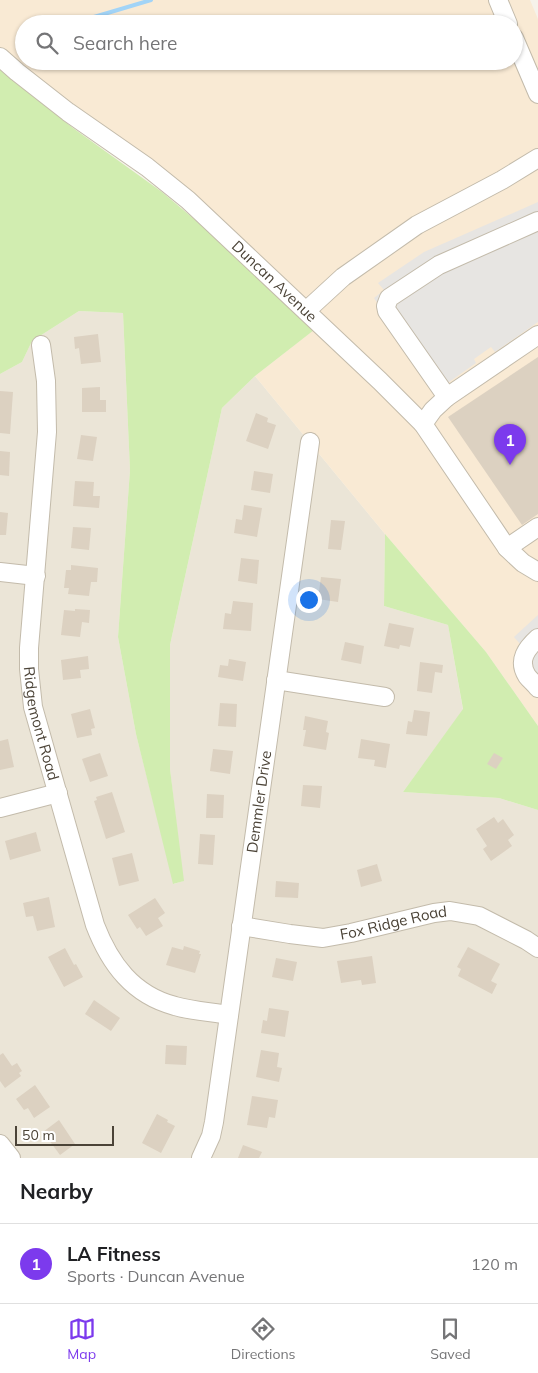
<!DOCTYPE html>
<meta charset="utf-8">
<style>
body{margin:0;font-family:Mulish,sans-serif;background:#f6f6f6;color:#202124}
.scale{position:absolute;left:15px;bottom:12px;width:99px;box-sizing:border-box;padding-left:5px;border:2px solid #4b4337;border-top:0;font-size:14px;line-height:18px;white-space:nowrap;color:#4b4337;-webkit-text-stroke:4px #fff;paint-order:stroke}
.you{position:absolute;left:308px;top:599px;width:18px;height:18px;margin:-12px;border:4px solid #fff;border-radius:50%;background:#1a73e8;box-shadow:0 0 0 8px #1a73e833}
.badge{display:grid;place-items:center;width:32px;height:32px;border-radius:50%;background:#7c3aed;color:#fff;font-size:16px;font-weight:700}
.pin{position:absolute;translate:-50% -41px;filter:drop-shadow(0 1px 2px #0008)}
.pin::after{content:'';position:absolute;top:26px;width:18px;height:15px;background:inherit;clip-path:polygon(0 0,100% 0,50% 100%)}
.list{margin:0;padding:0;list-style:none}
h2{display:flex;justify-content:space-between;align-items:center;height:65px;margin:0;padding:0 20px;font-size:21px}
h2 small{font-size:16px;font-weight:400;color:#757577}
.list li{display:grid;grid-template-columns:32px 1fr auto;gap:15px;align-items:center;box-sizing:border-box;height:80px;padding:0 20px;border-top:1px solid #e0e0e0}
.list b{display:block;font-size:19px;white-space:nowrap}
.list p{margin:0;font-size:16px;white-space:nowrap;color:#757577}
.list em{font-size:16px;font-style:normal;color:#757577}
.icon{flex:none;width:28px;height:28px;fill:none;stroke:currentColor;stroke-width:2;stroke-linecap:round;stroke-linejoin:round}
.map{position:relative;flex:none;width:538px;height:1158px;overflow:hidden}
.search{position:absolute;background:#fff;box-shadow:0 1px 4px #0004;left:15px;right:15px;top:15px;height:55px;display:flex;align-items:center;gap:12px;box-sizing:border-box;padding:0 18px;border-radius:28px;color:#757577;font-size:19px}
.sheet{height:145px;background:#fff}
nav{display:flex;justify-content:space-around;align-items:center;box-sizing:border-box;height:70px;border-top:1px solid #e0e0e0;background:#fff;font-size:14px;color:#757577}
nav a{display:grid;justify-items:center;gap:2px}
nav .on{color:#7c3aed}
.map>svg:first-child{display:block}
</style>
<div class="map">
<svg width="538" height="1158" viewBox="0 0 538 1158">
<rect width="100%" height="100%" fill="#f6f2ea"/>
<path fill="#ebe5d7" d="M79 311 123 313 130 470 118 637 136 734 174 884 183 881 170 769V645L222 408 255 376 385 534 384 606 448 625 463 710 403 792 499 798 538 810V1158H0V374L22 362 32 341Z"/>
<path fill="#f9ead4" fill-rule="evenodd" d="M0 0H530L538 19V726L486 652 385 534 255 376 320 325 256 264 0 57ZM24 24H514V61H24Z"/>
<g fill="#d1edb0">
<path d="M0 68 19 85 73 128 162 192 213 235 314 330 255 376 222 408 170 645V769L184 881 173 884 136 734 118 637 130 470 123 313 79 311 32 341 22 362 0 374Z"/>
<path d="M385 534 486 652 538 726V810L499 798 403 792 463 709 448 625 384 606Z"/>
</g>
<g fill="#e7e5e2">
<path d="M538 202V322L495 352 491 347 474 359 476 363 435 392 374 298 384 290 378 283 424 252Z"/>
<path d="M538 615V695L521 645 514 637Z"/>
</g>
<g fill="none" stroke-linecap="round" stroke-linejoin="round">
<path stroke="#a2d4f7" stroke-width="4" d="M94 17 151 0"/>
</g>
<g fill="#dcd1c1">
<path d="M98 334 101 362 81 364 79 348 75 349 74 337Z"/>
<path d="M538 357V514L522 525 448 417Z"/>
<path d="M100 387V400H106V412H82V388Z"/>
<path d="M0 391 13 392 10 434 0 433Z"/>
<path d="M256 413 268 418 267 422 276 425 268 449 246 441Z"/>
<path d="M81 435 97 437 93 461 77 459Z"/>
<path d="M0 451 10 452 9 476 0 475Z"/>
<path d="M254 471 273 474 270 493 251 490Z"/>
<path d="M75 481 94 482 93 496H100L99 508 73 506Z"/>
<path d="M244 505 262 508 257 537 234 533 236 519 242 520Z"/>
<path d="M0 512 8 513 6 535H0Z"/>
<path d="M331 520 345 521 341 550 328 549Z"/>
<path d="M73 527 91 528 89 550 71 548Z"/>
<path d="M241 558 259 560 257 584 238 581Z"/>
<path d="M71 565 98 568 97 582H91L89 596 68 594 69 588H64L66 570H71Z"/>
<path d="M321 577 341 579 338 602 318 599Z"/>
<path d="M233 601 253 603 251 631 223 629 225 613 231 614Z"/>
<path d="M75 609 90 610 89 623 82 622 80 637 61 635 64 610 75 611Z"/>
<path d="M389 623 414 628 410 647 400 645 399 649 384 646Z"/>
<path d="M345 642 364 646 361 664 341 660Z"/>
<path d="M88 656 89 669 80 670 81 678 63 680 61 660Z"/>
<path d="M229 659 246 662 243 681 218 677 220 665 228 666Z"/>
<path d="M420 662 443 665 442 673 435 672 432 693 417 691Z"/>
<path d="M220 703 237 704 236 727 218 726Z"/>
<path d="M90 709 95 728 91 729 92 735 77 738 71 714Z"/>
<path d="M414 710 430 712 427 736 406 734 408 721 412 722Z"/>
<path d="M305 716 328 721 326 732 329 733 326 750 303 746 306 730H303Z"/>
<path d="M8 739 14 767 0 770V741Z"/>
<path d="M361 739 390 744 386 768 374 766 375 760 358 758Z"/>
<path d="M213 749 233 751 230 774 210 771Z"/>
<path d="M100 753 108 776 90 782 82 759Z"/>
<path d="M494 753 503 758 496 769 487 764Z"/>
<path d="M303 785 322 786 320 808 301 806Z"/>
<path d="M112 792 125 832 106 839 94 801 97 800 96 797Z"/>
<path d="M207 794 224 795 223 818H206Z"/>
<path d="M494 817 498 823 503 819 514 835 508 840 512 846 491 861 483 849 487 846 476 829Z"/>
<path d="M36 832 41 851 10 860 5 841Z"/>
<path d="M200 834 215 835 213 865 198 864Z"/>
<path d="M132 853 139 881 119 886 112 858Z"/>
<path d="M377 864 382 881 361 887 357 870Z"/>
<path d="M276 881 299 883 298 898 275 897Z"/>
<path d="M49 897 55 927 37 931 33 916 26 917 23 903Z"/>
<path d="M155 898 165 913 158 918 163 926 146 936 140 927 137 929 128 915Z"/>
<path d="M184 946 200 951 199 954H201L195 973 166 965 172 947 183 950Z"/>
<path d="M468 947 500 964 491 981 497 984 492 994 458 976 461 969 457 967Z"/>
<path d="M65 948 74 965 76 964 83 977 64 987 48 957Z"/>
<path d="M372 956 376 983 362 985 361 980 341 983 337 961Z"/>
<path d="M276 958 297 962 293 981 272 977Z"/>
<path d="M94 1000 120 1018 111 1031 85 1014Z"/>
<path d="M269 1008 289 1011 285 1037 261 1033 263 1020 267 1021Z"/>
<path d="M166 1045 187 1046 186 1065 165 1064Z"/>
<path d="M261 1050 279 1053 277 1067 282 1068 279 1082 256 1077Z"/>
<path d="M3 1053 12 1066 17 1063 22 1071 19 1073 21 1076 5 1088 0 1081V1055Z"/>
<path d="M35 1085 50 1107 34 1118 28 1108 24 1110 16 1099Z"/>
<path d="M252 1096 278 1100 275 1118 269 1117 267 1128 247 1125Z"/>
<path d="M157 1114 168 1120 167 1122 175 1126 161 1153 142 1143Z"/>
<path d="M59 1120 75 1144 60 1155 43 1132Z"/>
<path d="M243 1145 262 1152 259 1158H238Z"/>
</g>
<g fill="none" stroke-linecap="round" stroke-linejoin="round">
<g stroke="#c3bbab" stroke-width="20">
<g id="minor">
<path d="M498 0 508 24"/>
<path d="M514 38 538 94"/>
<path id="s1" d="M0 57 17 72 68 112 147 167 188 200 380 381 423 424 507 548 523 563 538 572"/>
<path d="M306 311 343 277 417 225 502 180 538 158"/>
<path id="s2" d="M41 345 46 381 47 432 29 648V669L33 707 95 925C110 964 133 995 175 1006 192 1011 211 1012 229 1015"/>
<path d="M447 397 387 311 386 306 389 298 439 265 538 221"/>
<path d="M423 424 433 410 447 397 538 335"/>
<path d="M507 548 538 527"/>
<path d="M0 572 36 576"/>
<path d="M538 638C527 648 517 660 527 676 530 680 535 684 538 688"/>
<path d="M276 680 385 697"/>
<path d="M0 808 58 793"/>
<path id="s3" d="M241 926 290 934 323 938 351 933 434 913 450 911 479 916 526 940 538 948"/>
<path d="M0 1144 11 1158"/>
<path id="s4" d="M201 1158 211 1136 214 1122 310 442"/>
</g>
</g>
<use href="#minor" stroke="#fff" stroke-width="18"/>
</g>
<g text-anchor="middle" stroke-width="5" stroke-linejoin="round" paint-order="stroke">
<g font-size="15" fill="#4b4337" stroke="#fff">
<text dy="5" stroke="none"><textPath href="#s1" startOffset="355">Duncan Avenue</textPath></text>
<text dy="5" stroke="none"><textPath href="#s2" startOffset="381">Ridgemont Road</textPath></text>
<text dy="5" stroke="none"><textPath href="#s4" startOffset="362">Demmler Drive</textPath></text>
<text dy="5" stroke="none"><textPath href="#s3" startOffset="155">Fox Ridge Road</textPath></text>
</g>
</g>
</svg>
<div class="scale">50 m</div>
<div class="you"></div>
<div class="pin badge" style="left:510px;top:465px">1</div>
<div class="search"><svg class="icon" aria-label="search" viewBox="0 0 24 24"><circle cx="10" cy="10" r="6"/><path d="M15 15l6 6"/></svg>Search here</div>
</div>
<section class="sheet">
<h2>Nearby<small></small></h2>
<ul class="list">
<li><span class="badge">1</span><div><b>LA Fitness</b><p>Sports · Duncan Avenue</p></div><em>120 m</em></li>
</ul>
</section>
<nav>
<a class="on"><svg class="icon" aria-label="map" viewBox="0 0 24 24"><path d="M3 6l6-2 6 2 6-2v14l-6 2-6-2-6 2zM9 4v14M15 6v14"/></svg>Map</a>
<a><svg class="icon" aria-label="directions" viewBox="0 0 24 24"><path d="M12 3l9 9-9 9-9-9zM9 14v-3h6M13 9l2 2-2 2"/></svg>Directions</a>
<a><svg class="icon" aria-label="saved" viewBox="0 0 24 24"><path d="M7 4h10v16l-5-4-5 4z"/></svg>Saved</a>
</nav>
